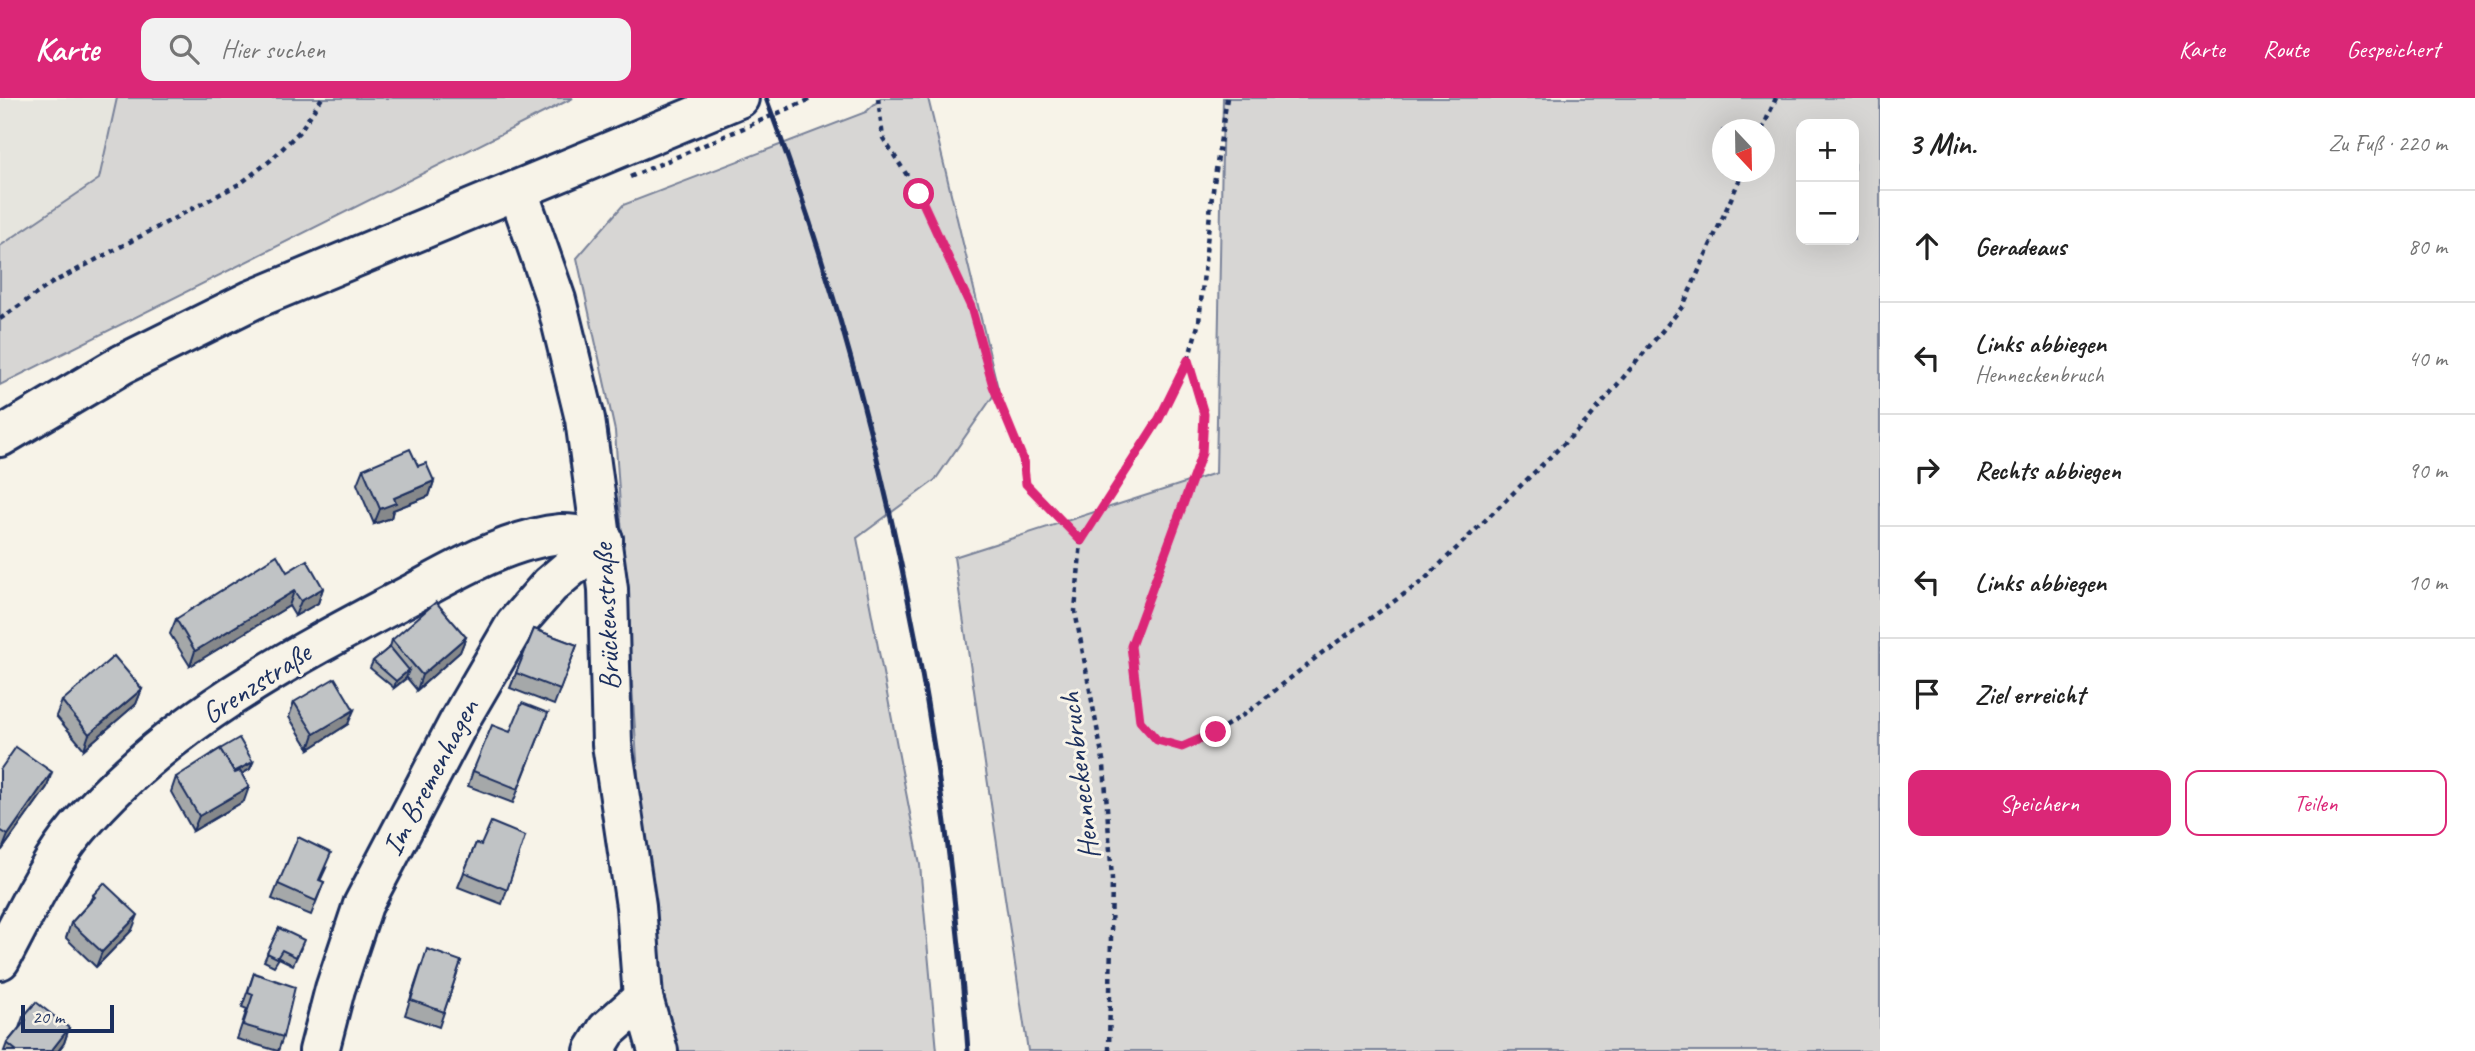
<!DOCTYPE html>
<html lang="de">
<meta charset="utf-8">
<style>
body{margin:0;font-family:Caveat,sans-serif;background:#f2f2f2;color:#222}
.controls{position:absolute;right:21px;top:21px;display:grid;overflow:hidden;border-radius:14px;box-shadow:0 7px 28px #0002}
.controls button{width:63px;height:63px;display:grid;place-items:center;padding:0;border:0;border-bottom:2px solid #e0e0e0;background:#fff;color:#222;font:35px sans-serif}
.compass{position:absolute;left:1712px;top:21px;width:63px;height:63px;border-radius:50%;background:#fff;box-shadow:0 7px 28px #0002;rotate:158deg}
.scale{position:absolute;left:21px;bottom:18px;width:93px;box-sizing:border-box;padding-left:7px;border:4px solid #1b2f5e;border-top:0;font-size:19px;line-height:24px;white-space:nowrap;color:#1b2f5e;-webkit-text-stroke:5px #f7f3e8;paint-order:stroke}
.stop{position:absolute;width:21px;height:21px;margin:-16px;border:5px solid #db2777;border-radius:50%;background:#fff}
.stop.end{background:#db2777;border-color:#fff;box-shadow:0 2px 7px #0008}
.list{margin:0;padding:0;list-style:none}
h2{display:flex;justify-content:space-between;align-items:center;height:91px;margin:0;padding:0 28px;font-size:30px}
h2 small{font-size:23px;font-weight:400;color:#767676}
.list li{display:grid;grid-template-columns:46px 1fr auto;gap:21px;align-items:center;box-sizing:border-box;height:112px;padding:0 28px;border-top:2px solid #e0e0e0}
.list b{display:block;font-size:26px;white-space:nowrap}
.list p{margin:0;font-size:23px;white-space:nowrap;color:#767676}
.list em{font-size:23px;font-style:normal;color:#767676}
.actions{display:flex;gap:14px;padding:21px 28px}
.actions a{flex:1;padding:16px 0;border:2px solid #db2777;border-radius:14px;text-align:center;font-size:24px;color:#db2777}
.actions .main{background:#db2777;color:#fff}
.icon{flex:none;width:38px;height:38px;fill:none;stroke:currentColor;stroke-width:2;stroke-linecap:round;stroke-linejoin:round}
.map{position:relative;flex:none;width:1880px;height:953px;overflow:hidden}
header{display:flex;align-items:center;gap:42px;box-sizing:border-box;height:98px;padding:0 35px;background:#db2777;color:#fff}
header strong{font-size:33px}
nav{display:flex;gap:38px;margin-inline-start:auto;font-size:24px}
.search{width:490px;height:63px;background:#f2f2f2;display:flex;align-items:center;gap:18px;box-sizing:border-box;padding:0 24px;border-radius:14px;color:#767676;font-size:26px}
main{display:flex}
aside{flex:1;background:#fff}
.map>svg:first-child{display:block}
</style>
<header>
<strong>Karte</strong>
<div class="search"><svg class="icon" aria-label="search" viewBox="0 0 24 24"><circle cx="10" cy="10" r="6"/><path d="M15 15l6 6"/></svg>Hier suchen</div>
<nav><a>Karte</a><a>Route</a><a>Gespeichert</a></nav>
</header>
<main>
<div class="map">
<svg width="1880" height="953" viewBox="0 0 1880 953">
<rect width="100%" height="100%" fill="#f7f3e8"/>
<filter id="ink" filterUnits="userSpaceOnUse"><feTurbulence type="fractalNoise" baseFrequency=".0143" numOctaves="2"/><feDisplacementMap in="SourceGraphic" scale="14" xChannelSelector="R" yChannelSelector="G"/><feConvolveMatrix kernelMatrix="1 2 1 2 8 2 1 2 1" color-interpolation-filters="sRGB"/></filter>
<g filter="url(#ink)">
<path fill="#e6e5de" d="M0 0H117L99 81 0 148Z"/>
<g fill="#d7d6d4" stroke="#798299" stroke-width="2" fill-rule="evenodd">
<path d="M117 0H573L0 287V148L99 81Z"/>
<path d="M881 0H928L998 291 935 382 857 440 920 767 937 953H673L659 902 643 751 615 333 577 160 623 107 866 14Z"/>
<path d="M1223 0H1880V953H1028L954 459 1216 375ZM1854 26V142H1801V26ZM1722 32H1764V74H1722Z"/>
</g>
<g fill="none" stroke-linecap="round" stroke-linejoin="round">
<g stroke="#1b2f5e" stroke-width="44">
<g id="minor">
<path d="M518 93 556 202 585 321 608 491 612 646 636 808 643 900 658 953"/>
<path d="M0 862C24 818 46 768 78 730 166 625 290 560 410 497 455 473 508 441 561 436 574 435 590 440 603 442"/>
<path d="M319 953 335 891 363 807 462 618 515 527 550 487 603 442"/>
<path d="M594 953 607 932 643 900"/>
</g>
</g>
<g stroke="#1b2f5e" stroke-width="44">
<path id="major" d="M0 339 123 266 252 202 739 0"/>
</g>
<g stroke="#1b2f5e" stroke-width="4.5" stroke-dasharray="5 5" stroke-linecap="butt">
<path d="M878 0 883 40 919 96 971 209 993 288 1022 361 1026 386 1081 443"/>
<path d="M1227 0 1211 105 1199 224 1188 262 1204 316 1202 355 1131 548 1140 623 1157 642 1182 648 1216 634 1248 614 1323 554 1424 482 1587 323 1683 208 1743 74"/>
<path d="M1762 32 1776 0"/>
<path d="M0 221 52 185 241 85 271 62 300 33 322 0"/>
<path d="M1109 953 1112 781 1104 667 1075 513 1081 443 1159 322 1188 263"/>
</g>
<use href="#minor" stroke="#f7f3e8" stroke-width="38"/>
<use href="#major" stroke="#f7f3e8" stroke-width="38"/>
<path stroke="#1b2f5e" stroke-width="5" d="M766 0C881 305 945 629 968 953"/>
<path stroke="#1b2f5e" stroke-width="4.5" stroke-dasharray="5 5" stroke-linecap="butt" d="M630 79 813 0"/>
</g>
<g fill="#a5a8a9" stroke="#1b2f5e" stroke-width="2">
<path d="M418 368 434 383 429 398 393 412 391 420 374 426 357 386 363 371Z"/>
<path d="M287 474 323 490 318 505 295 518 289 508 190 568 170 536 176 521Z"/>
<path d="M534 531 577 547 554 607 510 590Z"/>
<path d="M466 539 460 554 417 592 407 580 394 590 370 570 373 563 390 549 392 542Z"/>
<path d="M142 591 136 606 84 651 56 618 62 603Z"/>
<path d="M294 604 348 626 309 651 289 619Z"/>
<path d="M548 615 513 705 468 688 473 673 510 634Z"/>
<path d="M253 664 250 671 242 676 244 703 193 733 171 694 176 679Z"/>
<path d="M0 672 47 689 2 752 0 750Z"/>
<path d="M525 738 502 806 458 789 476 745 481 747Z"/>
<path d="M326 770 320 783 324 784 311 817 272 801 278 786Z"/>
<path d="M93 797 132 832 96 869 66 840 71 825 89 805Z"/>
<path d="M279 830 301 850 293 867 279 860 274 868 264 863Z"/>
<path d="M461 863 439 929 405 917 422 866Z"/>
<path d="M254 875 283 939 278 953 237 941 247 911 242 909Z"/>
<path d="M23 919 69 930 64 945 58 953H4L7 945 19 930Z"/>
</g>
<g fill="#86888a" stroke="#1b2f5e" stroke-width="2">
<path d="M434 383 429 398 393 412 391 420 374 426 380 411 394 400Z"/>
<path d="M323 490 318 505 295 518 301 503Z"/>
<path d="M294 493 289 508 190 568 195 553Z"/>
<path d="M466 539 460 554 417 592 422 577Z"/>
<path d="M409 572 406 580 394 590 396 583Z"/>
<path d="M142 591 136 606 84 651 89 636Z"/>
<path d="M354 612 348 626 309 651 314 636Z"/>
<path d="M253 664 250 671 226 685 229 677Z"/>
<path d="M52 674 47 689 2 752 8 737Z"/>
<path d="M249 689 244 703 193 733 199 718Z"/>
<path d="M138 817 132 832 96 869 102 854Z"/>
<path d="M69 930 64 945 58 953H51Z"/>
</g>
<g fill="#c0c3c5" stroke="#1b2f5e" stroke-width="2">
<path d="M410 351 418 368 426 365 434 383 394 400 396 405 380 411 363 371Z"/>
<path d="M277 457 287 474 307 462 323 490 301 503 294 493 195 553 176 521Z"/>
<path d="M436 504 466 539 422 577 392 542Z"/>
<path d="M534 531 577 547 560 592 516 575Z"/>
<path d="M390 549 409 572 396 583 373 563Z"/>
<path d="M114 558 142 591 89 636 62 603Z"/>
<path d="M335 580 354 612 314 636 294 604Z"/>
<path d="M522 605 548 615 518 691 473 673 492 627 510 634Z"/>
<path d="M239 640 253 664 234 674 220 651 216 654H215Z"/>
<path d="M16 649 52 674 8 737 0 732V672Z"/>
<path d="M220 651 235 675 240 673 249 689 199 718 176 679Z"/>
<path d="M491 724 525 738 507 792 464 774 476 745 481 747Z"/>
<path d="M298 739 331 755 319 782 324 784 316 803 278 786Z"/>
<path d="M104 785 138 817 102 854 71 825 95 799 93 797Z"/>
<path d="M279 830 304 842 296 859 282 852 277 860 267 855Z"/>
<path d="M427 851 461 863 444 914 411 902Z"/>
<path d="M254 875 295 889 283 939 243 927 253 896 248 894Z"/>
<path d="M36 904 69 930 51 953H17L7 945 26 922 23 919Z"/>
</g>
</g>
<g fill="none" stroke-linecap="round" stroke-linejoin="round" filter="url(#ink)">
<path stroke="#db2777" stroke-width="9" d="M919 96 971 209 993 288 1023 361 1026 386 1081 443 1159 321 1188 262 1204 316 1202 355 1131 548 1140 623 1157 642 1182 649 1216 634"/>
</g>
<g text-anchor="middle" stroke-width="6" stroke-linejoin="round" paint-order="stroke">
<g font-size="30" fill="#1b2f5e" stroke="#f7f3e8">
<text transform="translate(606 519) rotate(-93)" y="10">Brückenstraße</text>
<text transform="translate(256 585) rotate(-33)" y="10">Grenzstraße</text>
<text transform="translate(1079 678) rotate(-97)" y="10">Henneckenbruch</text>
<text transform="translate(430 679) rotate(-62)" y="10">Im Bremenhagen</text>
</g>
</g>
</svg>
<div class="controls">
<button>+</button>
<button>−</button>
</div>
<svg class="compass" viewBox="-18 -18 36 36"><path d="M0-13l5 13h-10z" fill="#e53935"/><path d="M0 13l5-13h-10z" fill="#767676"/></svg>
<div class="scale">20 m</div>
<div class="stop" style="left:919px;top:96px"></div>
<div class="stop end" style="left:1216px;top:634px"></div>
</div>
<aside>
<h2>3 Min.<small>Zu Fuß · 220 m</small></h2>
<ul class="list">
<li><svg class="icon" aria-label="ahead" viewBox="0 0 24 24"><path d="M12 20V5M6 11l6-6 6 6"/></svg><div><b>Geradeaus</b></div><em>80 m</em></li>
<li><svg class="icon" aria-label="left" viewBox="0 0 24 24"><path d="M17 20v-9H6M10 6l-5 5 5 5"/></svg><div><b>Links abbiegen</b><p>Henneckenbruch</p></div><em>40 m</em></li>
<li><svg class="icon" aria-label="right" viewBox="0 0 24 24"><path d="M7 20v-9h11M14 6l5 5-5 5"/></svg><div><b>Rechts abbiegen</b></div><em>90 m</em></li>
<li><svg class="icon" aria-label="left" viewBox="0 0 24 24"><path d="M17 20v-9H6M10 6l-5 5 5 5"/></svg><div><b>Links abbiegen</b></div><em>10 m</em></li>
<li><svg class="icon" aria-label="arrive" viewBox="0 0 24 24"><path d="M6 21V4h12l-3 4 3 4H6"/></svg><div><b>Ziel erreicht</b></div></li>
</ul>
<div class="actions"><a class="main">Speichern</a><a>Teilen</a></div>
</aside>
</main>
